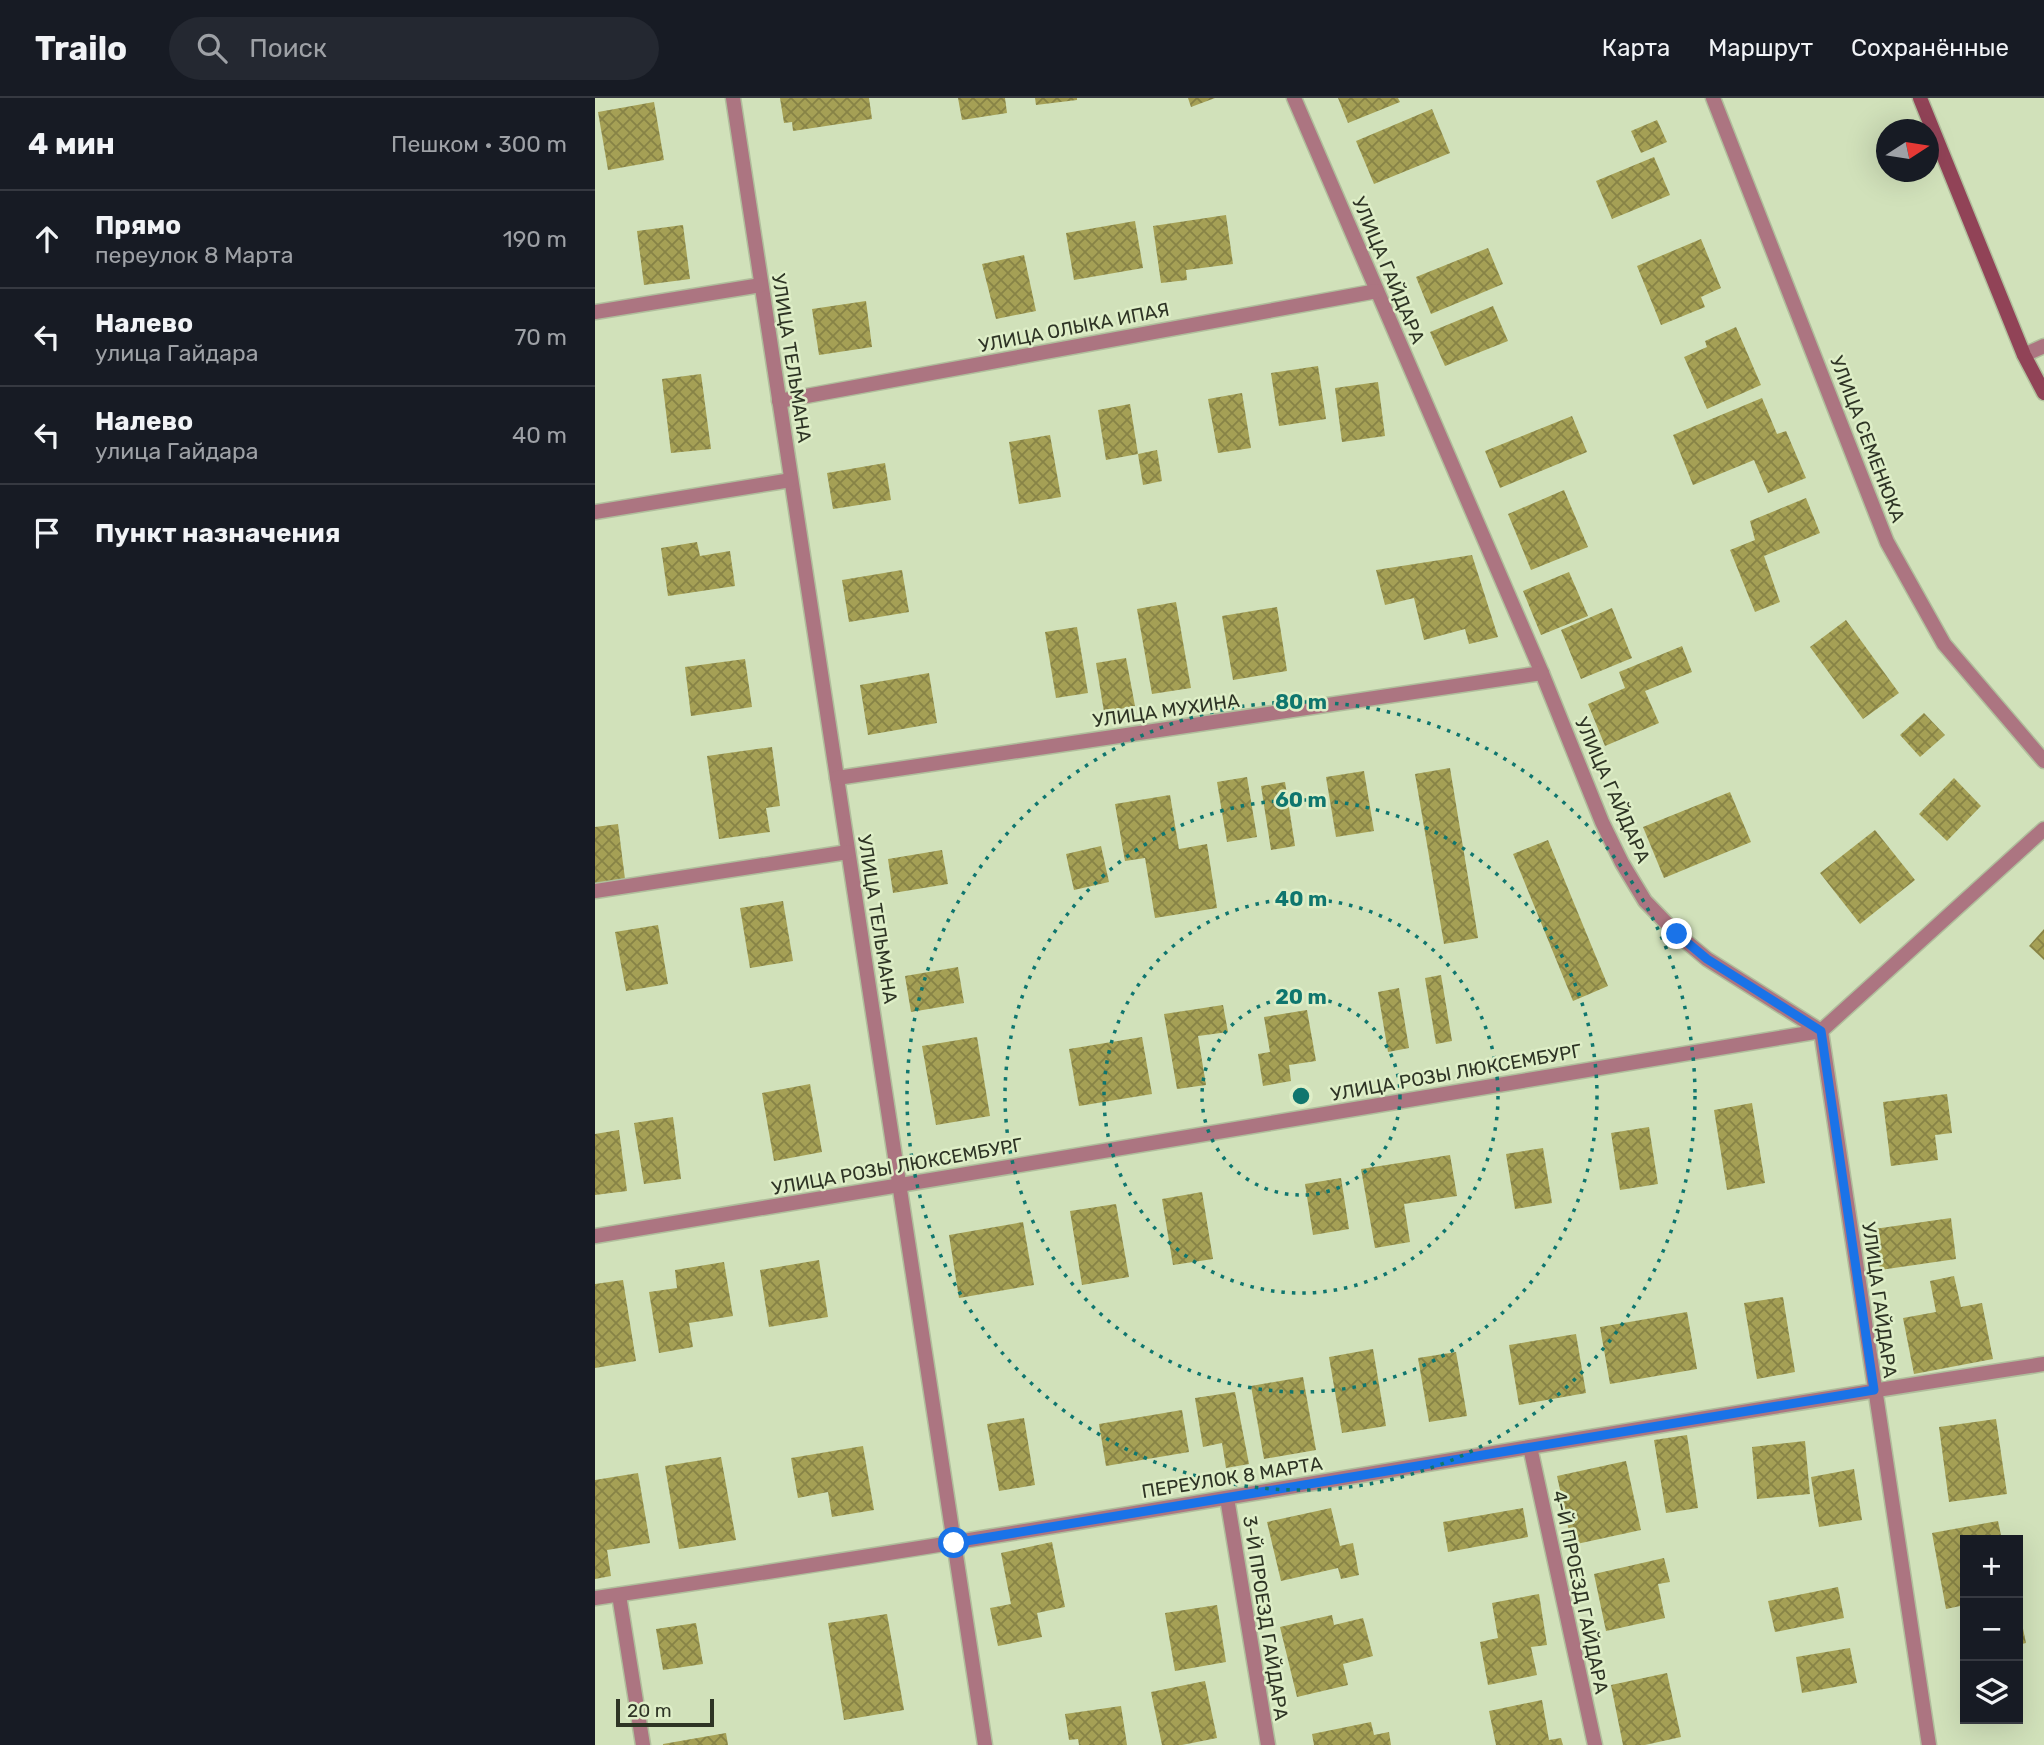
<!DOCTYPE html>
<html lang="ru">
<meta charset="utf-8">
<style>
body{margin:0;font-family:Rubik,sans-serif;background:#242831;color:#f1f3f6}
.controls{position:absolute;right:21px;bottom:21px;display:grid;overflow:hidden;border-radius:0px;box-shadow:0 7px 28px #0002}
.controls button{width:63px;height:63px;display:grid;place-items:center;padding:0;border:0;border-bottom:2px solid #363941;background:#171b24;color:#f1f3f6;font:35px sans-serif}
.compass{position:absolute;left:1281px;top:21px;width:63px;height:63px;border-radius:50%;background:#171b24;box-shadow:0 7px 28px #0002;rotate:78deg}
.scale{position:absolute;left:21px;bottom:18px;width:98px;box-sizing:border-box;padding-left:7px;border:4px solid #2e3425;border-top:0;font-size:19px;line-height:24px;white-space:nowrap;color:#2e3425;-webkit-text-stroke:5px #deeec7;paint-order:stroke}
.stop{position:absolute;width:21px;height:21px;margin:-16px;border:5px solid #1a73e8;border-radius:50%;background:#fff}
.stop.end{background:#1a73e8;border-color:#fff;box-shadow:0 2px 7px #0008}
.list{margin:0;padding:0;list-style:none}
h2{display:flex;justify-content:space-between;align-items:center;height:91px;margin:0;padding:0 28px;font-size:30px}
h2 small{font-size:23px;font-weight:400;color:#9ea1a6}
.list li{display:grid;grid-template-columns:46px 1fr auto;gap:21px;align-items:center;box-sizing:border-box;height:98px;padding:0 28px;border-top:2px solid #363941}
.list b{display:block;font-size:26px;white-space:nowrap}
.list p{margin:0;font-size:23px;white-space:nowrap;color:#9ea1a6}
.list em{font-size:23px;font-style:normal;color:#9ea1a6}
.icon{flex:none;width:38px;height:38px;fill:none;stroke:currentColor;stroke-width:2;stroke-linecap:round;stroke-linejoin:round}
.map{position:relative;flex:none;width:1449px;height:1647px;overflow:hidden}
header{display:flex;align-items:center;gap:42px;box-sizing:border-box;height:98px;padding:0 35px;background:#171b24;border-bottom:2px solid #363941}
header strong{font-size:33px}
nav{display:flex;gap:38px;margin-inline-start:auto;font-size:24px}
.search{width:490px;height:63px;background:#242831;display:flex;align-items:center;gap:18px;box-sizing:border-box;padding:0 24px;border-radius:38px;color:#9ea1a6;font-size:26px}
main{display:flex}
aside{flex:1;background:#171b24}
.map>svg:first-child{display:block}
</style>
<header>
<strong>Trailo</strong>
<div class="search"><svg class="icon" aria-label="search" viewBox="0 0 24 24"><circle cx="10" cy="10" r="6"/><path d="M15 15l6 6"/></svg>Поиск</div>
<nav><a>Карта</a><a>Маршрут</a><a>Сохранённые</a></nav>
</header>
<main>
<aside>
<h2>4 мин<small>Пешком · 300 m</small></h2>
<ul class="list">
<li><svg class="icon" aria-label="ahead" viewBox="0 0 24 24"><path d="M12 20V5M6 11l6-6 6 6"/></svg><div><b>Прямо</b><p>переулок 8 Марта</p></div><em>190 m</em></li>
<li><svg class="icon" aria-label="left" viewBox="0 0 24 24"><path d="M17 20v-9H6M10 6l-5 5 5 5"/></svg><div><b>Налево</b><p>улица Гайдара</p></div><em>70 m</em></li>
<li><svg class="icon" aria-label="left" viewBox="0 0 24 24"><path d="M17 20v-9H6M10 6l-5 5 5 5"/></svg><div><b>Налево</b><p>улица Гайдара</p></div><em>40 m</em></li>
<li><svg class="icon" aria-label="arrive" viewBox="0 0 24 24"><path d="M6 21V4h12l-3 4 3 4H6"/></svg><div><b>Пункт назначения</b></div></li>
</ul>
</aside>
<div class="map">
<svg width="1449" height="1647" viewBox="0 0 1449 1647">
<defs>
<pattern id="building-cross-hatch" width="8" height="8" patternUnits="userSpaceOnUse" patternTransform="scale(1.75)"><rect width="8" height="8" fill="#a5a055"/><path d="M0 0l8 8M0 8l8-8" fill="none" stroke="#878346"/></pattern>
</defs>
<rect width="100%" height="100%" fill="#d1e1ba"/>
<g fill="url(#building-cross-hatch)">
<path d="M185 0H274L277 21 198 33 197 24 189 25Z"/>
<path d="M363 0H410L412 15 367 22Z"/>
<path d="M440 0H482V2L441 7Z"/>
<path d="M593 0H620L596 9Z"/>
<path d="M743 0H803L805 4 753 25Z"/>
<path d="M59 4 69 62 13 72 3 14Z"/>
<path d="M837 11 855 55 779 86 761 43Z"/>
<path d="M1062 22 1072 44 1046 55 1036 33Z"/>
<path d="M1059 59 1075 97 1017 121 1001 83Z"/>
<path d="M631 117 638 166 591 172 592 182 566 185 558 128Z"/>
<path d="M540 123 548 170 479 182 471 135Z"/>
<path d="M88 127 95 181 49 187 42 133Z"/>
<path d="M1106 141 1126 190 1106 199 1110 209 1066 227 1042 168Z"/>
<path d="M893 150 908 186 836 216 821 179Z"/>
<path d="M429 157 441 213 401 221 387 166Z"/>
<path d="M271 203 277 249 224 257 217 211Z"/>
<path d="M898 208 913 243 850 268 835 234Z"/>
<path d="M1141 229 1166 287 1112 311 1089 259 1112 249 1110 243Z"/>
<path d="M723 268 731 321 684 328 676 275Z"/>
<path d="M106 276 116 351 76 355 67 281Z"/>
<path d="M783 284 790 338 747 344 740 290Z"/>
<path d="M647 295 656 350 623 355 613 301Z"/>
<path d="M1167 300 1182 336 1191 333 1211 380 1173 395 1159 362 1098 387 1078 337Z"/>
<path d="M535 306 543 356 511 362 503 312Z"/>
<path d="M977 318 992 354 905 390 890 353Z"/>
<path d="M455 337 466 399 424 406 414 344Z"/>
<path d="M562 352 567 383 548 387 543 356Z"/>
<path d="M290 365 296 402 238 411 232 375Z"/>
<path d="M969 392 993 449 936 472 913 416Z"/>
<path d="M1211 400 1225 435 1169 458 1185 504 1160 514 1135 452 1160 442 1155 423Z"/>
<path d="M102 444 105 458 135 453 140 488 73 498 66 450Z"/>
<path d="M877 457 903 539 874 546 870 531 829 542 819 500 790 507 781 472Z"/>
<path d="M307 472 314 514 254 524 247 482Z"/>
<path d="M974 474 993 518 946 537 928 493Z"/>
<path d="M581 504 596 590 557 596 542 511Z"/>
<path d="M682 509 692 573 638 582 627 518Z"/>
<path d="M1017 510 1037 560 986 581 966 532Z"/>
<path d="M1251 522 1304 595 1268 621 1215 549Z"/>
<path d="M482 529 493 595 461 600 450 534Z"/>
<path d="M1087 548 1097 574 1050 593 1064 625 1010 648 993 606 1030 590 1024 574Z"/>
<path d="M531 560 540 608 509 614 501 565Z"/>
<path d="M150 561 157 609 96 618 90 569Z"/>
<path d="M334 575 342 625 273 637 265 587Z"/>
<path d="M1329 615 1350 637 1325 659 1305 637Z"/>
<path d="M177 649 185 708 171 710 175 734 124 741 112 658Z"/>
<path d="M855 670 883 840 849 846 820 676Z"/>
<path d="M769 673 779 733 741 739 731 679Z"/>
<path d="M652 679 662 739 632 744 622 684Z"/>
<path d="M1359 680 1386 708 1352 743 1324 716Z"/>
<path d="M690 684 700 748 676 752 666 688Z"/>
<path d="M1135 694 1156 744 1069 780 1048 729Z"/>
<path d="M575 697 584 751 612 746 622 810 560 820 550 760 530 763 520 706Z"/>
<path d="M23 726 30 781 0 785V729Z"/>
<path d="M1280 732 1320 782 1265 826 1225 775Z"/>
<path d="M953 742 1013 888 978 903 918 756Z"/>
<path d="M506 748 514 784 479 792 471 756Z"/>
<path d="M347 752 353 786 298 795 293 761Z"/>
<path d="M188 803 198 863 155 870 145 810Z"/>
<path d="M63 827 73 886 31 893 20 834Z"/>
<path d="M1449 831V862L1434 848Z"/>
<path d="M363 869 369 905 316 914 310 878Z"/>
<path d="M846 877 857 943 841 946 830 880Z"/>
<path d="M804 890 814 950 793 954 783 894Z"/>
<path d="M628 907 633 934 603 938 611 987 582 991 569 916Z"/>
<path d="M712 912 721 963 694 967 696 983 668 988 663 956 675 954 669 919Z"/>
<path d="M382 939 395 1018 341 1027 327 948Z"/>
<path d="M547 939 557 996 484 1008 474 951Z"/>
<path d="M215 986 227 1054 179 1063 167 995Z"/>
<path d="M1352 996 1357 1035 1340 1037 1343 1062 1296 1068 1288 1004Z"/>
<path d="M1157 1005 1170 1085 1132 1092 1119 1012Z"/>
<path d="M78 1019 86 1081 49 1086 39 1025Z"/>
<path d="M1054 1029 1063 1086 1025 1092 1016 1035Z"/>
<path d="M24 1032 32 1093 0 1097V1036Z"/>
<path d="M948 1050 957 1105 920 1111 911 1056Z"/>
<path d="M855 1057 862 1098 809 1106 815 1144 780 1150 766 1071Z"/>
<path d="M746 1080 754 1131 718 1137 710 1086Z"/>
<path d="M607 1094 618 1161 578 1167 567 1101Z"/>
<path d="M521 1106 534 1179 487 1187 475 1113Z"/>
<path d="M1356 1120 1361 1161 1285 1172 1279 1131Z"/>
<path d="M428 1124 439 1187 364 1200 354 1137Z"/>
<path d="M224 1162 233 1219 174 1229 165 1172Z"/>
<path d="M129 1164 138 1218 94 1225 98 1249 64 1255 54 1194 82 1190 80 1172Z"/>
<path d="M1359 1178 1366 1209 1387 1205 1398 1261 1319 1276 1308 1220 1341 1214 1335 1183Z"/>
<path d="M28 1182 41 1263 0 1270V1186Z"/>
<path d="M1188 1199 1200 1274 1162 1281 1149 1205Z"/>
<path d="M1092 1214 1102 1271 1015 1286 1005 1229Z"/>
<path d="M981 1236 991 1295 924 1307 914 1247Z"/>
<path d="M778 1251 791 1328 747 1335 734 1259Z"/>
<path d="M861 1254 872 1318 834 1324 823 1260Z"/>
<path d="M708 1279 721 1352 669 1361 656 1288Z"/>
<path d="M640 1294 654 1366 631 1370 627 1345 608 1349 600 1300Z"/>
<path d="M587 1312 594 1354 511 1368 504 1326Z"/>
<path d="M429 1320 440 1387 404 1393 392 1326Z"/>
<path d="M1401 1321 1412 1396 1354 1404 1344 1329Z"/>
<path d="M1092 1337 1103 1410 1071 1415 1059 1342Z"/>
<path d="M1210 1343 1215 1396 1162 1401 1157 1349Z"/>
<path d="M268 1348 279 1412 237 1419 233 1394 203 1400 196 1360Z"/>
<path d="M126 1359 141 1442 84 1451 70 1368Z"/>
<path d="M1031 1363 1046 1432 977 1447 962 1378Z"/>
<path d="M1259 1371 1267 1422 1224 1429 1216 1379Z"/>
<path d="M43 1375 55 1445 12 1452 16 1478 0 1481V1382Z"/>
<path d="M736 1410 745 1448 758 1445 764 1477 746 1481 743 1470 686 1483 672 1424Z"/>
<path d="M928 1410 933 1439 853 1454 848 1424Z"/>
<path d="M1403 1423 1407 1442H1370V1507L1351 1511 1337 1435Z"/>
<path d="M457 1444 470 1509 442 1515 447 1539 403 1548 395 1510 416 1506 406 1455Z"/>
<path d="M1069 1460 1075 1484 1063 1486 1070 1520 1011 1533 999 1476Z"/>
<path d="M1243 1489 1249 1520 1180 1534 1173 1503Z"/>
<path d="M944 1496 952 1547 936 1549 942 1577 893 1587 885 1544 903 1540 897 1505Z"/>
<path d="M622 1507 631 1564 580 1573 570 1515Z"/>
<path d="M292 1516 309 1612 249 1622 233 1525Z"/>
<path d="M1425 1516 1431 1545 1423 1547V1517Z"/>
<path d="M737 1517 739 1527 768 1520 778 1558 748 1566 753 1587 702 1599 685 1529Z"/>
<path d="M101 1525 108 1566 68 1572 61 1531Z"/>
<path d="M1255 1550 1262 1585 1207 1595 1201 1559Z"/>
<path d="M1072 1575 1086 1639 1050 1647H1028L1016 1587Z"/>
<path d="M610 1583 622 1640 587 1647H567L556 1594Z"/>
<path d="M947 1602 954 1642 966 1640 968 1647H901L894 1613Z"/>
<path d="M526 1608 532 1647H484L483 1641 474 1642 470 1616Z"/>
<path d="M776 1624 779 1637 794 1634 796 1647H719L717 1636Z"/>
<path d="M131 1635 133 1647H68V1646Z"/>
</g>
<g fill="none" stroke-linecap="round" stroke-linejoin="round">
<g stroke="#b0be9c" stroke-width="17">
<path id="service" d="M1429 257 1449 248"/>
</g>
<g stroke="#b0be9c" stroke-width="17">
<g id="minor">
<path d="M138 0 390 1647"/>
<path d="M699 0 947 575 1007 724 1027 765 1050 803 1082 836 1112 861 1226 933 1334 1647"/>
<path d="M1118 0 1292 444 1349 546 1449 663"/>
<path d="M0 214 166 187"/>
<path d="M184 303 782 193"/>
<path d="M0 414 196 382"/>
<path d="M242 680 947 575"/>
<path d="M0 793 253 754"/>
<path d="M0 1138 1226 933 1449 731"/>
<path d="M935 1349 1000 1647"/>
<path d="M632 1400 673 1647"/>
<path d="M24 1497 48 1647"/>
<path d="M0 1500C484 1429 965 1340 1449 1266"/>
</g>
</g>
<g stroke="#b0be9c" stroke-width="17">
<path id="secondary" d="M1325 0 1429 257 1449 295"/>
</g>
<use href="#service" stroke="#ac7581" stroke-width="14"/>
<use href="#minor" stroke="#ac7581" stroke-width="14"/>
<use href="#secondary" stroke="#914357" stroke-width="14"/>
</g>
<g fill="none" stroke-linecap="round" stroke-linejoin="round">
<path stroke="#1a73e8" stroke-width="9" d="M359 1445 1279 1292 1226 933 1112 861 1082 836"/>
</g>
<g fill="none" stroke="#0f766e" stroke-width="3.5" stroke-dasharray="3.5 7">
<circle cx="706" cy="998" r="99"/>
<circle cx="706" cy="998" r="197"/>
<circle cx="706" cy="998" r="296"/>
<circle cx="706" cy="998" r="394"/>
</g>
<g text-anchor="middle" stroke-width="5" stroke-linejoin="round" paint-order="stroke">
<g font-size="19" fill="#2e3425" stroke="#deeec7">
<text transform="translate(794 172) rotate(67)" y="7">УЛИЦА ГАЙДАРА</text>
<text transform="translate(479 229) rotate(-11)" y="7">УЛИЦА ОЛЫКА ИПАЯ</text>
<text transform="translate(197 260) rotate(81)" y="7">УЛИЦА ТЕЛЬМАНА</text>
<text transform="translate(1273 341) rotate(69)" y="7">УЛИЦА СЕМЕНЮКА</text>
<text transform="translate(571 612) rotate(-8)" y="7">УЛИЦА МУХИНА</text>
<text transform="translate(1018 692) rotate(66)" y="7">УЛИЦА ГАЙДАРА</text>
<text transform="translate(283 821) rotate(81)" y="7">УЛИЦА ТЕЛЬМАНА</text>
<text transform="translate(861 974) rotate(-10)" y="7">УЛИЦА РОЗЫ ЛЮКСЕМБУРГ</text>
<text transform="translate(302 1068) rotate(-10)" y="7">УЛИЦА РОЗЫ ЛЮКСЕМБУРГ</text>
<text transform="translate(1285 1202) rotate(82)" y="7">УЛИЦА ГАЙДАРА</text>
<text transform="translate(637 1379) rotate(-9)" y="7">ПЕРЕУЛОК 8 МАРТА</text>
<text transform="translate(986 1494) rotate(78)" y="7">4-Й ПРОЕЗД ГАЙДАРА</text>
<text transform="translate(671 1520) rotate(81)" y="7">3-Й ПРОЕЗД ГАЙДАРА</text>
</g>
</g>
<circle cx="706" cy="998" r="10" fill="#0f766e" stroke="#deeec7" stroke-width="3.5"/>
<g font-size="21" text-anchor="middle" font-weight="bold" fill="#0f766e" stroke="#deeec7" stroke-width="5" stroke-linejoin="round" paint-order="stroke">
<text x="706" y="611">80 m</text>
<text x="706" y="709">60 m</text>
<text x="706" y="808">40 m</text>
<text x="706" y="906">20 m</text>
</g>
</svg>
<div class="controls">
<button>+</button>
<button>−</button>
<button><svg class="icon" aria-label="layers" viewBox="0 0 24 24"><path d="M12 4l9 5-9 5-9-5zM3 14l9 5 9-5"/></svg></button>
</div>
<svg class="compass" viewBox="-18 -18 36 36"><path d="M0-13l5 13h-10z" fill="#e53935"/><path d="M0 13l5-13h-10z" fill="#9ea1a6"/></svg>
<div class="scale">20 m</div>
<div class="stop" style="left:359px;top:1445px"></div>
<div class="stop end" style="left:1082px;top:836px"></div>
</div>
</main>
